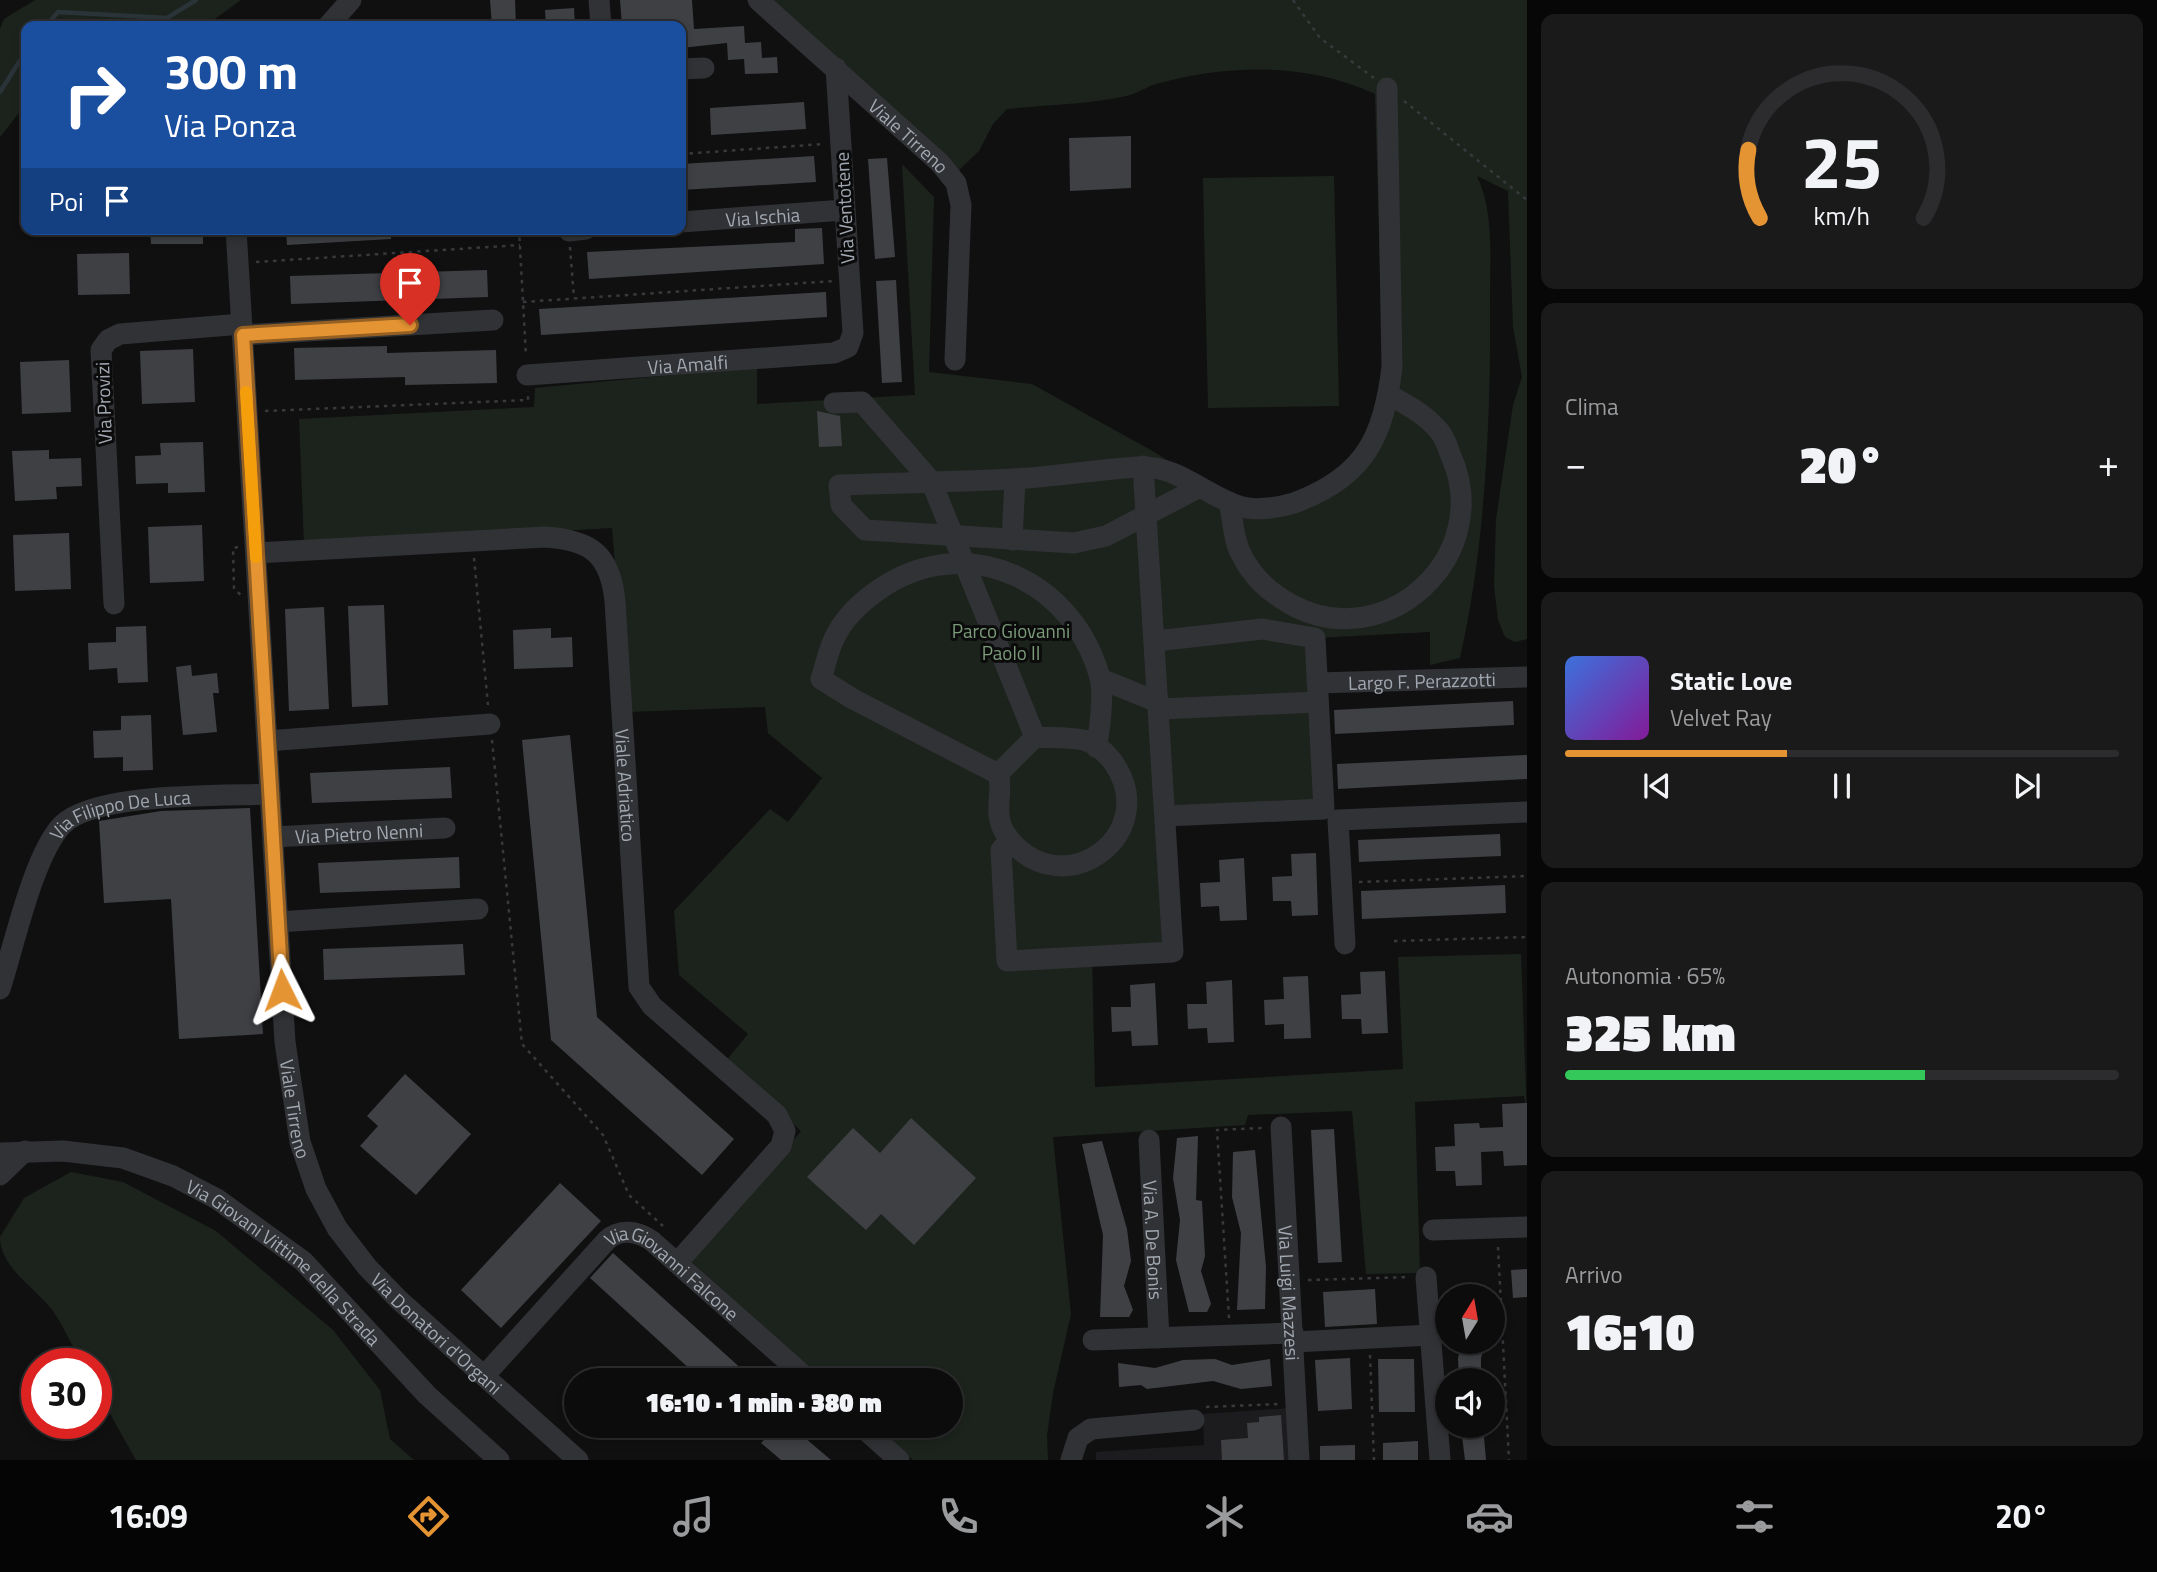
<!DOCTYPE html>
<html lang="it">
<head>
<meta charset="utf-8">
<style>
	body { margin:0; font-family:"Titillium Web",sans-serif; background:#1a1a1b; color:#f1f3f6; height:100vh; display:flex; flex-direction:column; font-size:26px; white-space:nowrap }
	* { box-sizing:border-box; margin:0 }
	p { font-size:23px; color:#9a9b9d }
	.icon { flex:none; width:38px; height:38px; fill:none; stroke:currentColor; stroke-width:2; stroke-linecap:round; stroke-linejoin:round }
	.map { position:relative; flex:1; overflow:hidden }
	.details { display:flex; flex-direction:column; gap:14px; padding:14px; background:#070707; width:630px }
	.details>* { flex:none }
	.hud { position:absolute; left:21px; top:21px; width:665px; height:214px; border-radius:14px; box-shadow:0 4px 10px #0003,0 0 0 2px #2c2c2e; background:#1a4fa0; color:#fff; overflow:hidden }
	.needle { width:46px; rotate:11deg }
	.tools { position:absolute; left:1435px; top:1284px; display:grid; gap:14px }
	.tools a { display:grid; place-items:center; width:70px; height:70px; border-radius:50%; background:#0c0c0d; box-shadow:0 4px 10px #0003,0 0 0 2px #2c2c2e; font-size:35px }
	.speed { position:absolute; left:21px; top:1348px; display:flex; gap:14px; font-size:35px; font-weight:700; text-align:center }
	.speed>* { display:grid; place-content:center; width:91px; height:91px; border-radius:50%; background:#0c0c0d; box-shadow:0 4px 10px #0003,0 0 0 2px #2c2c2e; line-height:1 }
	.speed .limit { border:10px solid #d22; background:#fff; color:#111 }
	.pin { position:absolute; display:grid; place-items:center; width:60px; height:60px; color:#fff; margin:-72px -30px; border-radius:50% 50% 50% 0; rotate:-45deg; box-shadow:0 0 7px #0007 }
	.pin .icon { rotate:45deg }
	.me { position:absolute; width:77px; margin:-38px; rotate:357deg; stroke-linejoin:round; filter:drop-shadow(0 0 5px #0008) }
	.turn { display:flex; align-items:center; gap:24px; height:147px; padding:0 28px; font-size:32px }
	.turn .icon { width:91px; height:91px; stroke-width:2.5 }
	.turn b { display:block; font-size:49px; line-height:60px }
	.then { display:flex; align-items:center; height:66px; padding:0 28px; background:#0003; gap:14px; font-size:26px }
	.big { font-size:52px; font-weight:800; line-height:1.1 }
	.details .card { flex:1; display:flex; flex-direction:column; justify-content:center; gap:10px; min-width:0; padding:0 24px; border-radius:14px; background:#1a1a1b }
	.details .dial { align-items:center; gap:0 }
	.dial svg { height:182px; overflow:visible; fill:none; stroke:#2c2c2e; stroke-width:7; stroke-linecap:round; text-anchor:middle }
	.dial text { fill:#f1f3f6; stroke:none }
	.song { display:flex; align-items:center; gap:21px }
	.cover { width:84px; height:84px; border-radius:10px; background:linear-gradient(135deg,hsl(220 70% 55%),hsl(290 70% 35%)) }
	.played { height:7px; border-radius:4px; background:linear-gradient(90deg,#e59433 40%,#2c2c2e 40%) }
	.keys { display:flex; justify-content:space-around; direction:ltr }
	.heat { display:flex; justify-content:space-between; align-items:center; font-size:38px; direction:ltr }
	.charge { height:10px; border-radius:5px; background:linear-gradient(90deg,#34c759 65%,#2c2c2e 0) }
	.trip { position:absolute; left:564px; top:1368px; width:399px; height:70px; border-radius:35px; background:#0c0c0d; box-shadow:0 4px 10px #0003,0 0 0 2px #2c2c2e; font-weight:800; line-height:70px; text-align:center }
	.tabs { display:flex; height:112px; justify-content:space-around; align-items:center; background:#050505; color:#9a9b9d }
	.tabs .icon { width:49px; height:49px }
	.tabs .active { color:#e59433 }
	.tabs b { font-size:32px; color:#f1f3f6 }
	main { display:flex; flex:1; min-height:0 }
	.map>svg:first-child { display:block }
	.built { fill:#1c1c1e }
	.green { fill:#1c231c }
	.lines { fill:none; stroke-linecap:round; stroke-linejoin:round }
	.stream { stroke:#2a3338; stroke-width:4.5 }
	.building { fill:#3f4044 }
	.path { stroke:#37393c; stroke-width:2.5; stroke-dasharray:3.5 5; stroke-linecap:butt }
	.minor { stroke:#313235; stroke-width:21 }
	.route-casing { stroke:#956021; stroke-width:18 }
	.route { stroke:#e59433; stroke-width:12 }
	.slow { stroke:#f59e0b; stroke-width:12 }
	.labels { text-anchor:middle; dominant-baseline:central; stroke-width:6; stroke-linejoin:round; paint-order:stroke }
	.street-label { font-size:19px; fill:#a1a8b1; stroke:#0b0b0c }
	.park-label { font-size:19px; fill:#7b9b79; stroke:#0b0b0c }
</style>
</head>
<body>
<main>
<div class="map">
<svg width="1527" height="1460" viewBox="0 0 1527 1460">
	<rect width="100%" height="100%" fill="#101011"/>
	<path class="built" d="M1292,1408L1293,1460H1096V1452L1204,1445L1203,1414Z"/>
	<g class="green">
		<path d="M35,0H241L205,26H26V104L0,137V29L4,19Z"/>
		<path d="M765,0H1527V639L1515,642L1505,637L1498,620L1494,586L1496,519L1513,405L1522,377L1513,327L1508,191L1477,176C1494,212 1490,256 1490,297C1491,415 1486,543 1460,658L1430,665V632L1315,638L1324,809L1166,816L1173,952L1092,956L1095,1087L1403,1069L1398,957L1521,954L1527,1118L1524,1096L1415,1102L1420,1273L1366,1274L1352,1111L1248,1115L1245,1125L1053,1137L1071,1314L1053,1393L1047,1436L1048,1460H913L875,1426H950V1381H824L691,1261L801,1131L725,1062L748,1034L679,975L674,911L770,809L788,822L822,778L768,733L765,707L627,712L612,528L304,545L299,419L534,407L535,388L757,367V404L915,395L902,164L934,197L929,372L1032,384L1156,453L1190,475L1249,500L1284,498L1321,484L1352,461L1377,415L1383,373L1375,94C1309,63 1230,64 1160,83C1149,85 1140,92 1130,95C1095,104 1044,105 1007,109L993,124L979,151L958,171Z"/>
		<path d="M1334,176L1339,406L1208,408L1203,178Z"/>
		<path d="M71,1172L123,1182L216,1231L333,1330L380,1390L390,1439L414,1460H136L96,1389V1363H82C72,1346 64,1327 53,1311C36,1288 0,1268 0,1237L24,1198Z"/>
	</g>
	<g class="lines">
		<g class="stream">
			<path d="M46,26L58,12L167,18L196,0"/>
			<path d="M0,92L26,51"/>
		</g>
	</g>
	<g class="building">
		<path d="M490,0H515L516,26H492Z"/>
		<path d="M620,0H692L694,29L744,26L745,43L761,42L762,58L777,57L778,73L745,74L744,59L728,60L727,43L681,48V26H622Z"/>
		<path d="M574,8L575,26H546L545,10Z"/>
		<path d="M804,102L806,129L711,135L710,108Z"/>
		<path d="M1131,136V188L1070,191L1069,138Z"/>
		<path d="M814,156L816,182L681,190V164Z"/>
		<path d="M887,158L895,257L875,259L868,159Z"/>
		<path d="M822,228L824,264L589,279L587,252L795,242V229Z"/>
		<path d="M150,229H203V244H151Z"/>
		<path d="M286,229H391V239L287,245Z"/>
		<path d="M129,253L130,294L78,295L77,254Z"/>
		<path d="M487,270L488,297L291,304L290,276Z"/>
		<path d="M896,280L902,382L882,383L876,281Z"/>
		<path d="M826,292L827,317L541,335L539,309Z"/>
		<path d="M387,346V353L496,350L497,383L405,385V377L295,380L294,348Z"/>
		<path d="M193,349L195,402L142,404L140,351Z"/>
		<path d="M69,360L71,412L22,414L20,362Z"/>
		<path d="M817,411L840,416L842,446L819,447Z"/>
		<path d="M203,442L205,492L168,493V483L136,484L135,456L161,455L160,443Z"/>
		<path d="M49,450V459L81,458L82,486L56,487L57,499L15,501L12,451Z"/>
		<path d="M202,525L204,581L150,583L148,527Z"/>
		<path d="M69,533L71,589L15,591L13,535Z"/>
		<path d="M384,605L388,705L352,707L348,606Z"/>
		<path d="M324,607L329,709L289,711L285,609Z"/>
		<path d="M146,626L148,682L118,683L117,668L89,670L88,643L116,642V627Z"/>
		<path d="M551,628V638L572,637L573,667L514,669L513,630Z"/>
		<path d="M191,665L192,676L217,673L219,693H213L217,732L183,735L176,667Z"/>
		<path d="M1513,701L1514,725L1335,734L1334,710Z"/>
		<path d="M151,715L153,770L123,771V757L94,758L93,731L121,730V716Z"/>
		<path d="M570,735L597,1017L734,1139L702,1175L551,1040L522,740Z"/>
		<path d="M1527,755V779L1338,789L1337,764Z"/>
		<path d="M450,767L452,798L312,803L310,773Z"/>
		<path d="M250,808L263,1034L179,1039L171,899L104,903L99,821L161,811Z"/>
		<path d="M1500,834L1501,856L1359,862L1358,840Z"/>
		<path d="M1316,853L1318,915L1292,916L1291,901H1273L1272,877L1292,876L1291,854Z"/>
		<path d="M459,857L460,888L320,893L318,863Z"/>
		<path d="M1244,858L1247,920L1220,921L1219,906L1201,907L1200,883L1220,882L1219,860Z"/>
		<path d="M1505,885L1506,913L1362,919L1361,891Z"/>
		<path d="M463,944L465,975L324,980L323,949Z"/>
		<path d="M1385,971L1388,1033L1362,1034L1361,1019H1342L1341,995L1361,994L1360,972Z"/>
		<path d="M1308,976L1311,1038L1284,1039V1024L1265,1025L1264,1000L1284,999L1283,977Z"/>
		<path d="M1232,980L1234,1042L1208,1043L1207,1028L1188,1029L1187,1004H1207L1206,982Z"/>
		<path d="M1155,983L1158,1045L1132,1046L1131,1031L1112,1032L1111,1007H1131L1130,985Z"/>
		<path d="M405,1074L471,1134L416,1195L360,1146L378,1126L367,1116Z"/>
		<path d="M1527,1103V1165L1504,1166L1503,1151L1481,1152L1482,1185L1456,1186L1455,1171H1436L1435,1147L1455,1146L1454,1124L1479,1123L1480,1128L1503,1127L1502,1104Z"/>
		<path d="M911,1118L976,1178L914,1245L881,1214L866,1230L807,1177L853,1128L880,1153Z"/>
		<path d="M1334,1129L1342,1262L1318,1263L1311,1130Z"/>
		<path d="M1198,1136L1196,1200L1202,1201L1205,1256L1201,1271L1211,1304L1207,1312H1189L1176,1260L1180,1220L1173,1178L1177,1138Z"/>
		<path d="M1102,1141L1127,1229L1131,1261L1124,1286L1133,1310L1129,1317H1100L1103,1235L1082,1144Z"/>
		<path d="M1255,1150L1266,1267L1265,1309L1237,1310L1241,1233L1232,1197L1233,1152Z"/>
		<path d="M560,1183L601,1221L501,1328L461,1290Z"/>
		<path d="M613,1253L755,1381H703L590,1278Z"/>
		<path d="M1527,1269V1297L1513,1298L1511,1270Z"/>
		<path d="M1375,1289L1377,1324L1325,1327L1323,1292Z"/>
		<path d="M1462,1342H1486L1481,1358V1381H1459L1458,1358Z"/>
		<path d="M1350,1358L1352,1409L1318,1411L1315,1360Z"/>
		<path d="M1215,1359L1232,1365L1270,1359L1272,1386L1241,1389L1213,1381L1147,1389L1141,1385L1119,1387L1118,1363L1155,1368L1183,1360Z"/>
		<path d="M1378,1359H1414L1415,1412H1379Z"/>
		<path d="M1281,1415L1284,1460H1222L1221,1440L1248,1438L1247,1423L1259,1422V1417Z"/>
		<path d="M753,1426H791L831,1460H781L761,1443L766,1438Z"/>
		<path d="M1465,1426H1488L1484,1437L1486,1460H1465L1462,1436Z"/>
		<path d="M1418,1441V1460H1383V1443Z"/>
		<path d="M1355,1445V1460H1320V1446Z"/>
	</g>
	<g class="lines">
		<g class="path">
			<path d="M1293,0L1320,38L1374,78"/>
			<path d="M1404,101L1527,200"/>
			<path d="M681,154L824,144"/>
			<path d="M519,229L526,356"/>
			<path d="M570,247L574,298"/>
			<path d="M256,262L520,245"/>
			<path d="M523,302L834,281"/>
			<path d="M265,411L528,400V391"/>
			<path d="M238,547L233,548L234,589L241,595"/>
			<path d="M474,558L488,705"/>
			<path d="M492,740L522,1044L603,1135L629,1195L663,1226"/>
			<path d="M1359,882L1527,876"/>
			<path d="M1394,941L1527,937"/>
			<path d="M1498,1247L1509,1460"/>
			<path d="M1308,1280L1410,1277"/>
			<path d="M1229,1318L1217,1130L1264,1128"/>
			<path d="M1370,1355L1374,1460"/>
			<path d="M1206,1407L1279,1404"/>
		</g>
		<g class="minor">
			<path d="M599,0L601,26"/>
			<path id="s1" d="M758,0L940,163L956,183L961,205L955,360"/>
			<path d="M328,26L351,0"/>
			<path d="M681,69L704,68"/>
			<path id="s2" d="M681,222L844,210"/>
			<path id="s3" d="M236,229L285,1042L300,1142L316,1189L337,1228L367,1267L399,1300L578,1460"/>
			<path d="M569,231L586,229"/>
			<path d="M243,335L493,320"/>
			<path id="s4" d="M527,375L834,353L848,347L853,333L836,68"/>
			<path d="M834,403L862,402L931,481L1035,737"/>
			<path d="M1198,488L1106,536L1074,543L865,530L841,505L839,485C897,483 955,482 1013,479C1056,477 1098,469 1140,467C1178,465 1207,497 1242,507C1258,511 1285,507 1299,501C1366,475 1384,435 1392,367L1387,88"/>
			<path d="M1229,502C1233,518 1233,539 1241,554C1253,578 1269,592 1292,605C1387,656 1495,555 1451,456C1448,448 1445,438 1440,432C1426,415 1408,405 1389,395"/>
			<path d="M1012,540L1015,479"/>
			<path id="s5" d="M256,553L545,537C591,540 610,554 615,601L639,987L652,1006L777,1115L785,1131L781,1146L677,1263"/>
			<path d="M114,604L101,350L108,340L120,334L242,324"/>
			<path d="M1156,641L1262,629L1315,638L1324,809L1166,816"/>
			<path d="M1101,679L1160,703"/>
			<path id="s6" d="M1317,683L1527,677"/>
			<path d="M1160,709L1318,702"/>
			<path d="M1035,737C1050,738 1068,737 1084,740C1095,743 1106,753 1113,762C1163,833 1065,906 1010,840C989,815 1005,795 998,774Z"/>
			<path d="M267,741L490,724"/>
			<path d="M998,774L853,699L821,679C826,664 829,646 837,633C848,613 867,597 886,585C972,532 1075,583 1100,678C1104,693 1100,731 1096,747"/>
			<path id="s7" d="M273,837L445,828"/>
			<path d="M1010,840L1001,850L1007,961L1173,952L1143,466"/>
			<path d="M278,922L478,909"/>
			<path d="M1345,944L1338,820L1527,812"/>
			<path id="s8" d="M0,989C14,946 33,856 62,825C94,792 222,796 270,794"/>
			<path id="s9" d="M1281,1127L1299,1460"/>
			<path id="s10" d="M1149,1140L1159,1338"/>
			<path id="s11" d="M0,1153L63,1151L123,1158L173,1176L217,1199L303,1261L427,1395L499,1460"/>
			<path d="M0,1175L25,1151"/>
			<path d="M1433,1230L1527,1227"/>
			<path d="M1426,1277L1440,1460"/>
			<path d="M1093,1340L1293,1333"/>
			<path d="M1294,1342L1431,1335"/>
			<path id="s12" d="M485,1375L607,1240C620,1228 638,1231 652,1241L810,1381"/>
			<path d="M861,1426L899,1460"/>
			<path d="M1071,1460L1078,1438L1091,1429L1194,1420"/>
		</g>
	</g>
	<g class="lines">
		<g class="route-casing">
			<path id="route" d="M282,990L243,335L410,325"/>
		</g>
		<use href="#route" class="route"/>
		<path class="slow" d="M246,392L256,557"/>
	</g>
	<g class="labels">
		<g class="street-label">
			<text stroke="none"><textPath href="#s1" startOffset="203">Viale Tirreno</textPath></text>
			<text transform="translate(844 208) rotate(-93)">Via Ventotene</text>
			<text stroke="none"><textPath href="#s2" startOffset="82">Via Ischia</textPath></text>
			<text stroke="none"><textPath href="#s4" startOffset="161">Via Amalfi</textPath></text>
			<text transform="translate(103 403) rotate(-92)">Via Provizi</text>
			<text stroke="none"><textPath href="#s6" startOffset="105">Largo F. Perazzotti</textPath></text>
			<text stroke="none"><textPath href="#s5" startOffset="581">Viale Adriatico</textPath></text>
			<text stroke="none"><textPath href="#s8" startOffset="236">Via Filippo De Luca</textPath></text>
			<text stroke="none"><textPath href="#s7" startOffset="86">Via Pietro Nenni</textPath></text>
			<text stroke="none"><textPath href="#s3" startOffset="882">Viale Tirreno</textPath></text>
			<text stroke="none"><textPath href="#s10" startOffset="100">Via A. De Bonis</textPath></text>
			<text stroke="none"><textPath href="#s11" startOffset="318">Via Giovani Vittime della Strada</textPath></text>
			<text stroke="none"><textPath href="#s12" startOffset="262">Via Giovanni Falcone</textPath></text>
			<text stroke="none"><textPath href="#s9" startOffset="166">Via Luigi Mazzesi</textPath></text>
			<text stroke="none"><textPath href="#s3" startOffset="1155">Via Donatori d'Organi</textPath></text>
		</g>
		<g class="park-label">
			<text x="1011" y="630">Parco Giovanni<tspan x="1011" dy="22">Paolo II</tspan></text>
		</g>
	</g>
</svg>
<div class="tools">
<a><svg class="needle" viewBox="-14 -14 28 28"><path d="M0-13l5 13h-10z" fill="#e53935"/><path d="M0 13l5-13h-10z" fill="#9a9b9d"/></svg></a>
<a><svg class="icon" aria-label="sound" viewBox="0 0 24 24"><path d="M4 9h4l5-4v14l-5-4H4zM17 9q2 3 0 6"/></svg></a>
</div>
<div class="speed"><div class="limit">30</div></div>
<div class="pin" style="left:410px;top:325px;background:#d93025"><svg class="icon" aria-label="arrive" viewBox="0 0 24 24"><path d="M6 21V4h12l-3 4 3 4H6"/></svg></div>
<svg class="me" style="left:282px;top:990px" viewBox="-20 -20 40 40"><path d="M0-17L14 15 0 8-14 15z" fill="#e59433" stroke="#fff" stroke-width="4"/></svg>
<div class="trip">16:10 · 1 min · 380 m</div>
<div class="hud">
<div class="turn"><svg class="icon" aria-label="right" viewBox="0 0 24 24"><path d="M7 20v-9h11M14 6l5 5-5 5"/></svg><div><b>300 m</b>Via Ponza</div></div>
<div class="then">Poi<svg class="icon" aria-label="arrive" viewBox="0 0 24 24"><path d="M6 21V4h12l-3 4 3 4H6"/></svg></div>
</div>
</div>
<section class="details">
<div class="card dial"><svg viewBox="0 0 100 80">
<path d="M14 69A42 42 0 1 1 86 69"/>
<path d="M14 69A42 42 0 0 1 9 39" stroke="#e59433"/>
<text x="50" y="56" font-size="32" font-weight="700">25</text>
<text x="50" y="72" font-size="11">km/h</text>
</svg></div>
<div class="card"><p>Clima</p>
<div class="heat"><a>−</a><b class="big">20°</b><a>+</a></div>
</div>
<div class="card">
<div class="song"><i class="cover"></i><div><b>Static Love</b><p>Velvet Ray</p></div></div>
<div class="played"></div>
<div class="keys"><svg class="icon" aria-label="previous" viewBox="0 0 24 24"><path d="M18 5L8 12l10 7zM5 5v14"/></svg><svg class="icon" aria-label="pause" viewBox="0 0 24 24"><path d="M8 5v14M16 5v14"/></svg><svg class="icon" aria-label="next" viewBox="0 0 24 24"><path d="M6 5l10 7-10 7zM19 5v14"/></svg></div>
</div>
<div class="card"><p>Autonomia · 65%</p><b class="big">325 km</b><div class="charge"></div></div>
<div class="card"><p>Arrivo</p><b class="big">16:10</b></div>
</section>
</main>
<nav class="tabs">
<b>16:09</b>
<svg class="icon active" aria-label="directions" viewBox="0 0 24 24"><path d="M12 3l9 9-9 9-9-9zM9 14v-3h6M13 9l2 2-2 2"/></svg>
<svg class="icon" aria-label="music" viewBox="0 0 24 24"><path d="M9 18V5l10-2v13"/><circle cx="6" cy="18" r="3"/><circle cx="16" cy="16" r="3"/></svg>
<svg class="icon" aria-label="phone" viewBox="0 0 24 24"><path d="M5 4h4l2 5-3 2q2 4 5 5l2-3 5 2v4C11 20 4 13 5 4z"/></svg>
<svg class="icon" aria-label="climate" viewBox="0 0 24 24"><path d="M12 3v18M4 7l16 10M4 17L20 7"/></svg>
<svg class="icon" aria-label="car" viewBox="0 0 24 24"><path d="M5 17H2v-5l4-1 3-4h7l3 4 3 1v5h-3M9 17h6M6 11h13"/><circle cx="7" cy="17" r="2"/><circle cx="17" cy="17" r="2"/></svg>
<svg class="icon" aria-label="filters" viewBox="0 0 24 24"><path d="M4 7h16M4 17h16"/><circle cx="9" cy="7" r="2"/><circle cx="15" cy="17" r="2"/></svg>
<b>20°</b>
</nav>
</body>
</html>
